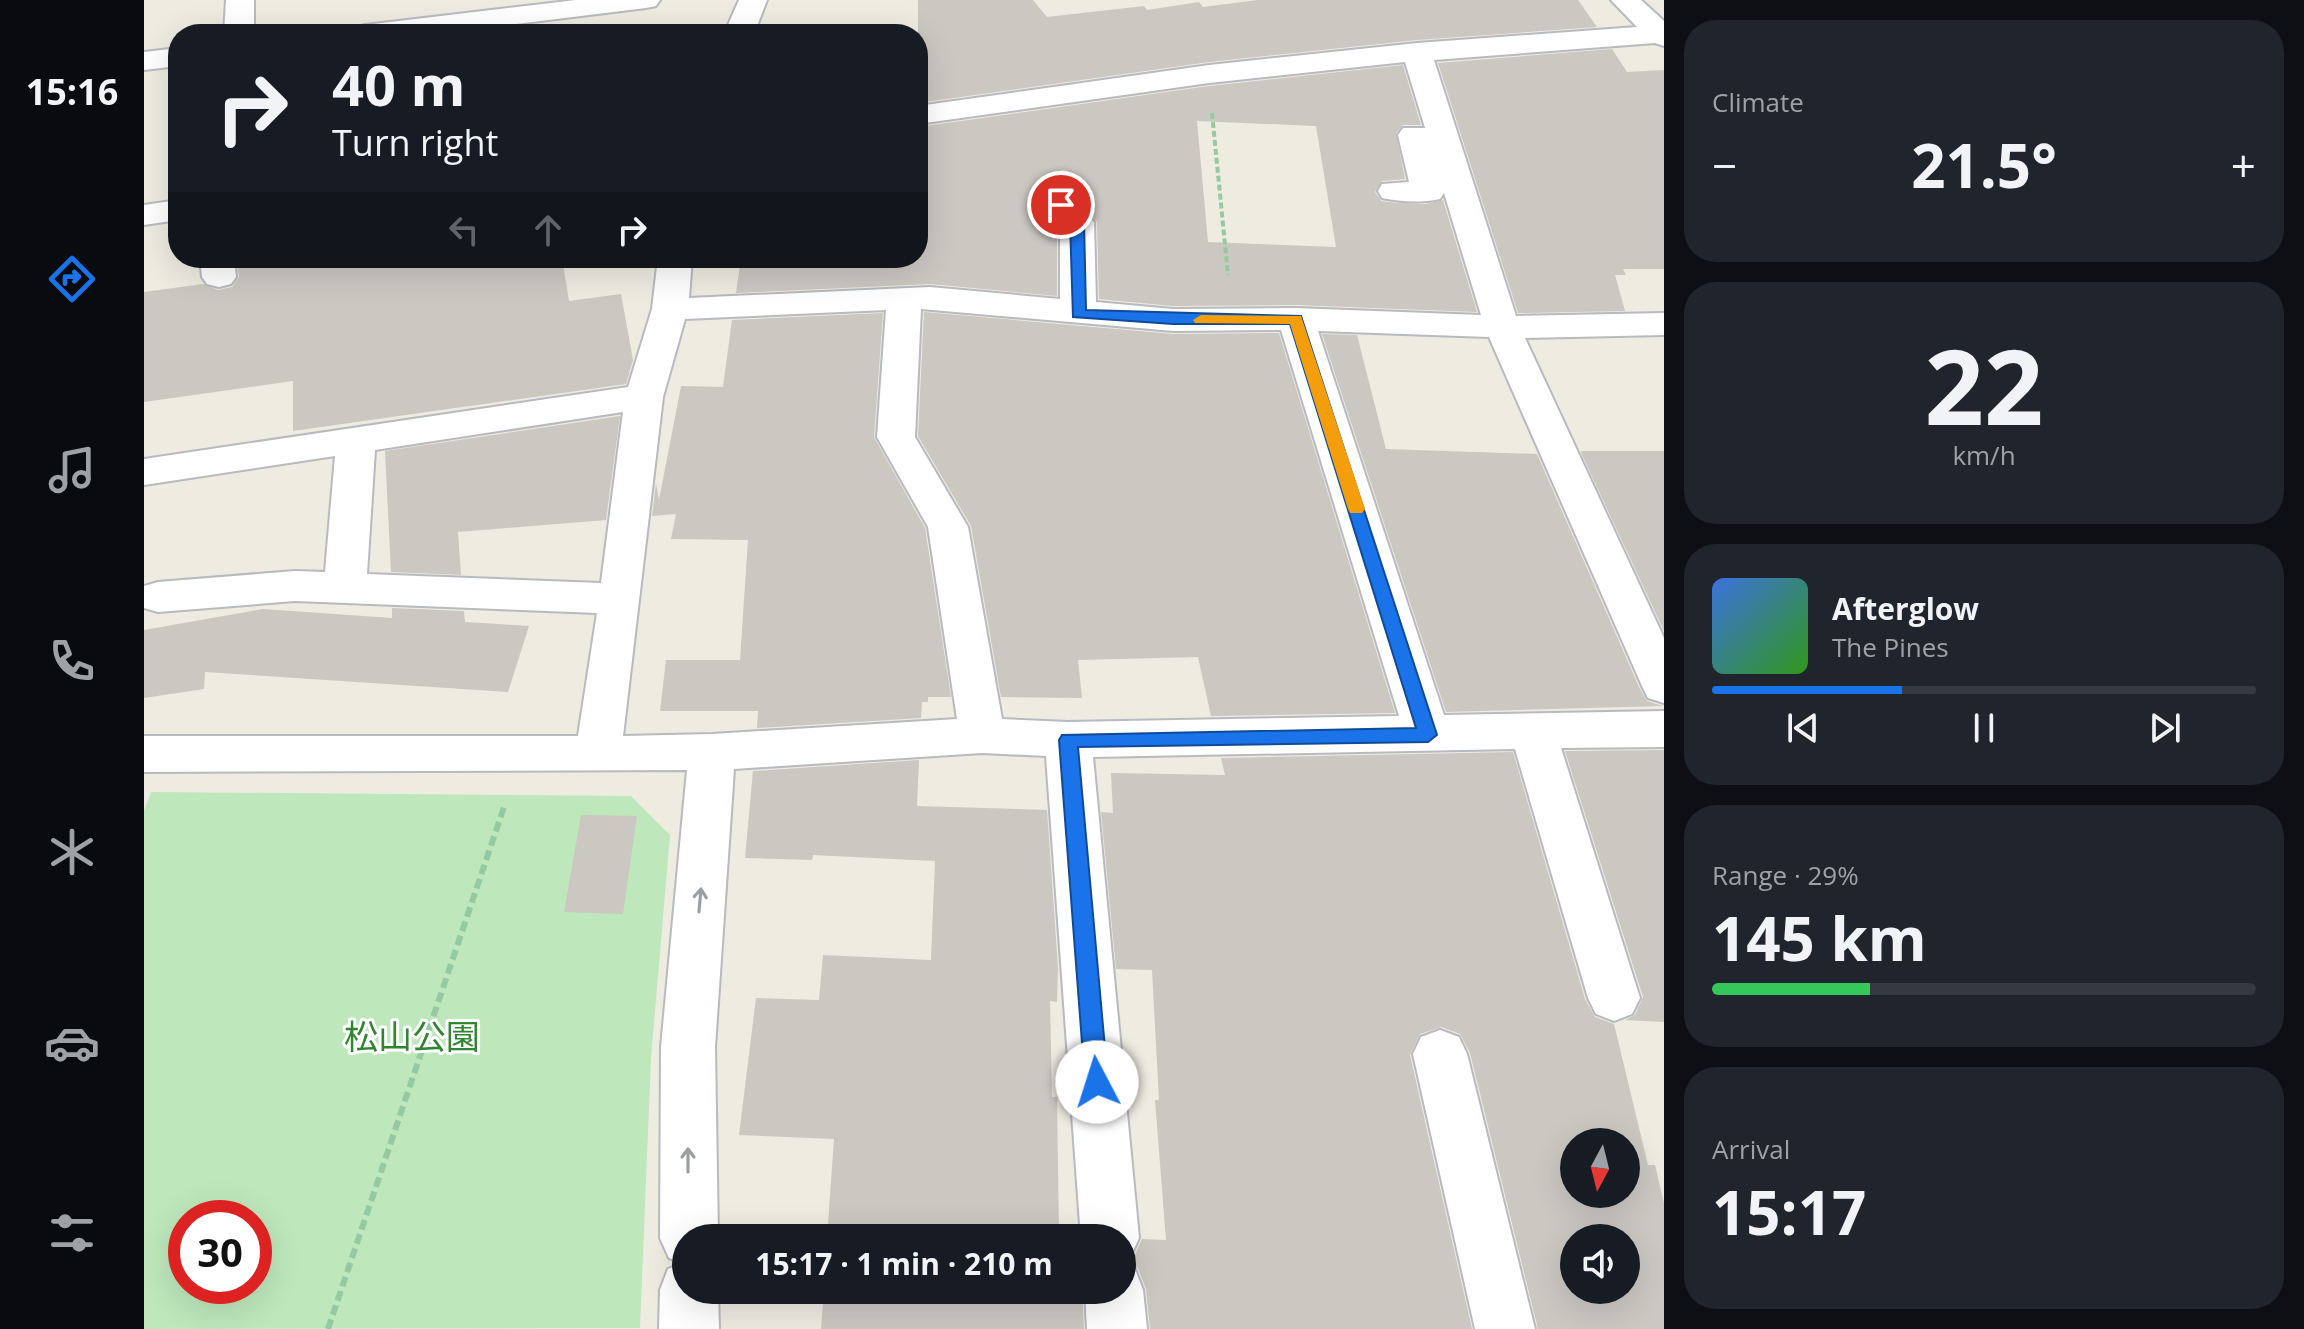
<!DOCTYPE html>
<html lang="en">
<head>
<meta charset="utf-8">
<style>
	body { margin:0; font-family:"Open Sans","Noto Sans JP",sans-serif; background:#20242c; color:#f1f3f6; height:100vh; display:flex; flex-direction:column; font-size:30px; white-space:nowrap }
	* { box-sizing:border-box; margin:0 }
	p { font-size:26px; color:#9ea1a6 }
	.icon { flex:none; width:44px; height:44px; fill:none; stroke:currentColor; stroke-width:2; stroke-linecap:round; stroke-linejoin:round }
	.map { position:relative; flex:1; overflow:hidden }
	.sheet { display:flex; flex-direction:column; gap:20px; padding:20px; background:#0d0f14; width:640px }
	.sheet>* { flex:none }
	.guide { position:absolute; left:24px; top:24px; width:760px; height:244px; border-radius:32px; box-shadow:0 8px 32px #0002; background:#171b24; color:#f1f3f6; overflow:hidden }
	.needle { width:52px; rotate:187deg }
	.buttons { position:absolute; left:1416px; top:1128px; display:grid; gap:16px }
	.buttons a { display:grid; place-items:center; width:80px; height:80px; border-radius:50%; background:#171b24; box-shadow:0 8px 32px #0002; font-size:40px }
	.speed { position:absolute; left:24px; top:1200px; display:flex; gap:16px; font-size:40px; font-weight:700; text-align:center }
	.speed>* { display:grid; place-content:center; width:104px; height:104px; border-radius:50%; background:#171b24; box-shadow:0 8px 32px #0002; line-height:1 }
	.speed .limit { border:12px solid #d22; background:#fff; color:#111 }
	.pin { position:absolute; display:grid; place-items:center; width:68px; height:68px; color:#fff; margin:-34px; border:4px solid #fff; border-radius:50%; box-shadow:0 2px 8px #0007 }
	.me { position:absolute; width:88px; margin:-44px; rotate:355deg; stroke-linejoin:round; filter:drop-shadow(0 0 6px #0008) }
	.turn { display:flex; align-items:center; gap:28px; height:168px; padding:0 32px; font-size:36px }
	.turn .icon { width:104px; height:104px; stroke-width:2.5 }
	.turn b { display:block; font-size:56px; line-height:68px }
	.lanes { display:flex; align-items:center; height:76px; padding:0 32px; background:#0003; justify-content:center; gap:40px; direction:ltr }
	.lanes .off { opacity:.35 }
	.big { font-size:60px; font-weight:700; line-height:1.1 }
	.sheet .tile { flex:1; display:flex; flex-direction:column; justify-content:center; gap:12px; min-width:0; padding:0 28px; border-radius:32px; background:#20242c }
	.sheet .dial { align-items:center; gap:0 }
	.dial b { font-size:104px; line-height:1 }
	.song { display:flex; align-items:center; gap:24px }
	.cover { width:96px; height:96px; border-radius:12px; background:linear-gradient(135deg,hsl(220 70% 55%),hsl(110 70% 35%)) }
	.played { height:8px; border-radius:4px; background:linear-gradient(90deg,#1a73e8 35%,#363941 35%) }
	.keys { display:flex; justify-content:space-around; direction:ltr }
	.heat { display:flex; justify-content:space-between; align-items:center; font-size:44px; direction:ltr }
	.charge { height:12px; border-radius:6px; background:linear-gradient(90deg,#34c759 29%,#363941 0) }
	.trip { position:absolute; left:528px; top:1224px; width:464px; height:80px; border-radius:40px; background:#171b24; box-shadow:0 8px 32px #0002; font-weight:700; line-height:80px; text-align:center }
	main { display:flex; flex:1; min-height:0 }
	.tabs { display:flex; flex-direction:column; width:144px; justify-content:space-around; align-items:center; background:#090b0e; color:#9ea1a6 }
	.tabs .icon { width:56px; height:56px }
	.tabs .selected { color:#1a73e8 }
	.tabs b { font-size:36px; color:#f1f3f6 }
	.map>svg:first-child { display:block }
	.green { fill:#bee7bc; fill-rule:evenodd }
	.building { fill:#cbc7c1; fill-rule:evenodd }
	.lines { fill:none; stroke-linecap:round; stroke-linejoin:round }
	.minor-casing { stroke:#b7babf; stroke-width:4 }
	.path-far1 { stroke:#95c9a1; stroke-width:4; stroke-dasharray:6 3; stroke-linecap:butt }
	.path { stroke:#95c9a1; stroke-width:6; stroke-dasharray:10 5; stroke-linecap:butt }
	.minor { fill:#fff; fill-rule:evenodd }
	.oneway { stroke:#9c9fa1 }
	.route { fill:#1a73e8; stroke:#114b97; stroke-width:2 }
	.slow { fill:#f59e0b }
	.labels { text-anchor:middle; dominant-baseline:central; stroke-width:6; stroke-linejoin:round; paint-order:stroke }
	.near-park-label { font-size:34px; fill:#308530; stroke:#fff }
</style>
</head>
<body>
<main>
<nav class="tabs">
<b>15:16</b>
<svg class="icon selected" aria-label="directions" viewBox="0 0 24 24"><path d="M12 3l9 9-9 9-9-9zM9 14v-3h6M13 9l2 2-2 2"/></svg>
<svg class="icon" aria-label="music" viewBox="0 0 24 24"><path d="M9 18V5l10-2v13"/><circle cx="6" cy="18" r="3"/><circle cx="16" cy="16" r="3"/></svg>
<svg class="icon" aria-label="phone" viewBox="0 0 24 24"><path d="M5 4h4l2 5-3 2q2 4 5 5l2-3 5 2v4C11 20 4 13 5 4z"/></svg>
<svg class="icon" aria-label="climate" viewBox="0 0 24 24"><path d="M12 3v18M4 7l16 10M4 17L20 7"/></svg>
<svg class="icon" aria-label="car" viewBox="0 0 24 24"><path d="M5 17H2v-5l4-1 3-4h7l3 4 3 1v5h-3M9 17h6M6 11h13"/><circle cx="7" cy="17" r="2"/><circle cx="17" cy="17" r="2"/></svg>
<svg class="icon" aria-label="filters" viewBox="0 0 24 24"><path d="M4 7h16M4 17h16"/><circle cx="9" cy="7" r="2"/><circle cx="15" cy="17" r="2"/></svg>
</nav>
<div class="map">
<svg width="1520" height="1329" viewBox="0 0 1520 1329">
	<rect width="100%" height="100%" fill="#eeebe1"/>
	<path class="green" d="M7,792L487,796L526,835L507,1058L496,1328L0,1329V811ZM42,1218H110V1286H42Z"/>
	<g class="building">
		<path d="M774,0H889L903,17L1000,6L1003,10L1055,2L1059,7L1114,0H1434L1453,27L1273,40L1065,62L774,103Z"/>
		<path d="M1468,49L1483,72L1520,70V269H1479L1482,275H1471L1481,311L1374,313L1294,63Z"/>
		<path d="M1259,65L1277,125H1259L1252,133L1261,179L1238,181L1231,192L1237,201L1252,203L1282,204L1299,200L1333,312L1152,305L1029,306L955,299L953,222L937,202V183L933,175L919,170L903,175L897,205L913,225V296L786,284L592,293L597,258H774V127L1065,86ZM1053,121L1172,126L1192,247L1064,242Z"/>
		<path d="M93,258H418L425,301L477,294L489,360L482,384L149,431V381L0,402V292L59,284L74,290L88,287L95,277Z"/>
		<path d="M780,312L1029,334L1135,333L1251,713L1067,716L1054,657L934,660L938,698L857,697L827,526L774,436Z"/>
		<path d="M739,313L730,437L781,528L807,697H784V702H778L777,718L613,728L614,711H516L522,660H596L604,540L527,539L532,514L508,516L512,483L515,500L537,386L579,387L588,320Z"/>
		<path d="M1178,334L1213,335L1242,449L1393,454L1495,687L1503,701L1519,706L1302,712Z"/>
		<path d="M476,416L462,520L314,532L317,575L247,572L241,451Z"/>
		<path d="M1437,451H1520V631L1438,455Z"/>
		<path d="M248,608L320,611L321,622L385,626L364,692L61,672L60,689L0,698V630L119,609L248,618Z"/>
		<path d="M1520,750V1022L1481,1020L1491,1015L1499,997L1421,751Z"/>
		<path d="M1369,752L1441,999L1451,1017L1470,1024L1504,1165H1511L1520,1203V1329H1394L1326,1053L1316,1034L1297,1027L1276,1034L1266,1055L1328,1329H1006L1002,1289L994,1268L982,1263L989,1259L998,1239L1022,1240L1011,1100H1015L1008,970L972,969L957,812L969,813L967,773L1081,775L1077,758ZM1430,1142H1482V1194H1430ZM1430,1238H1482V1290H1430Z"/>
		<path d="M775,760L773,806L903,810L914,968L913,1002L906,1001L908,1097H913L915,1236L934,1238H683L690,1139L595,1135L612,998L675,1000L679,955L787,960L791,861L669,855L668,860L601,858L609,771Z"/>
		<path d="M437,815L493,816L479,914L420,912Z"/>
		<path d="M680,1290H938L940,1329H677Z"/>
	</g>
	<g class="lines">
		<g class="minor-casing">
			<g id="minor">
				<path d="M82,0H110V34H80Z"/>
				<path d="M432,0H516L512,6L502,8L292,34H206L211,28L221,25Z"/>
				<path d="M595,0H623L610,34H580Z"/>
				<path d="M1467,0H1497L1520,21V46L1511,43L1290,60L1372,316L1520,313V335L1381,338L1520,638V703L1504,698L1498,686L1345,337L1174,331L1300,715L1520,711V747L1417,748L1496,998L1488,1014L1470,1021L1452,1014L1444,998L1371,749L949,757L995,1238L986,1258L978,1261V1238H937L902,756L838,753L590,769L571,1047L574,1238H542V1290H574L575,1329H515L516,1290L524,1269L539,1263L525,1258L516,1238L517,1047L543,770L0,772V736H434L453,613L151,601L14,612L0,608V586L14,582L151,571L181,572L191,456L0,485V459L484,387L508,309L514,258H548L545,298L786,287L916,299V224L900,205L902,183L906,176L918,173L930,176L934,183V203L950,222L952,302L1029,309L1152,308L1337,315L1300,193L1296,199C1277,203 1257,202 1238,198L1234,191L1238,184L1265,182L1254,135L1259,128H1281L1261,62L1065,83L774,124V106L1065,65L1273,43L1493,27ZM777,309L1029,331L1137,330L1255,716L924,722L858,719L824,527L771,437ZM742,310L733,437L784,527L813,719L568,734L479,736L519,397L541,319ZM479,412L457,583L223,574L231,450Z"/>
				<path d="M34,48V66L0,70V52Z"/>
				<path d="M34,200V220L0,225V205Z"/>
				<path d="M56,258H90L92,277L87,284L75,287L63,284L58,277Z"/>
				<path d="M1296,1030L1315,1037L1323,1054L1391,1329H1331L1269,1054L1277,1037Z"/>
				<path d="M978,1264L991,1269L999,1290L1003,1329H943L941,1290H978Z"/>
			</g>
		</g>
		<path class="path-far1" d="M1068,113L1084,275"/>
		<path class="path" d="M184,1329L361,804"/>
		<use href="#minor" class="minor"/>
	</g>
	<defs><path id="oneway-shaft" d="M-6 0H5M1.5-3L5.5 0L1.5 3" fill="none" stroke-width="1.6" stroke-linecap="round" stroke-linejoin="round" transform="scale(2)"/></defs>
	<g class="oneway">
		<use href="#oneway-shaft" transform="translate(556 900) rotate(-85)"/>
		<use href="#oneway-shaft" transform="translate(544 1160) rotate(-90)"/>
	</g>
	<path class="route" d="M912,202H921L940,222L942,310L1157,316L1293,735L1284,742L934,747L964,1082L960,1090L953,1093L945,1090L941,1082L915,740L918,735L1272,728L1146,324H1029L929,317L926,222L910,205Z"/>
	<path class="slow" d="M1057,315L1157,316L1221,509L1218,513H1206L1204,509L1146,324L1051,323L1049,320Z"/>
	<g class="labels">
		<g class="near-park-label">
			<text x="268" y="1036">松山公園</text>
		</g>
	</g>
</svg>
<div class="buttons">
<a><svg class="needle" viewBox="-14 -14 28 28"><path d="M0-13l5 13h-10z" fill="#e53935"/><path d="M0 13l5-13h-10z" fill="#9ea1a6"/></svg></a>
<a><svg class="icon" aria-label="sound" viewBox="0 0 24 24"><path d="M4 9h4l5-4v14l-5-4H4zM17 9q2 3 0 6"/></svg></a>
</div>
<div class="speed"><div class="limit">30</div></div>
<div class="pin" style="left:917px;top:205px;background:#d93025"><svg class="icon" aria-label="arrive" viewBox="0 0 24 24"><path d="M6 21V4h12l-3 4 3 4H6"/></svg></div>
<svg class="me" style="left:953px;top:1082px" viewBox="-20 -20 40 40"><circle r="19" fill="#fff"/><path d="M0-13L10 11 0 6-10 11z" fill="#1a73e8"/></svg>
<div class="trip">15:17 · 1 min · 210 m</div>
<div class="guide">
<div class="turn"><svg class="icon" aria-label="right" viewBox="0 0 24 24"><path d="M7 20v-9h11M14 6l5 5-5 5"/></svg><div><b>40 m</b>Turn right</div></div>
<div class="lanes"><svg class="icon off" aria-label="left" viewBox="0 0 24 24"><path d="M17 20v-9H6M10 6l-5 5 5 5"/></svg><svg class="icon off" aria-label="ahead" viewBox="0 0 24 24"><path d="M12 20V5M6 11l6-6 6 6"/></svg><svg class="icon" aria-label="right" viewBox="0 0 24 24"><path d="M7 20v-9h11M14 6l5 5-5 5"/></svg></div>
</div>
</div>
<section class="sheet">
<div class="tile"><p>Climate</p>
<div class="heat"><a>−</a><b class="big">21.5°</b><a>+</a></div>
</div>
<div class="tile dial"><b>22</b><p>km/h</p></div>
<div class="tile">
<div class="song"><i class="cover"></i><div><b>Afterglow</b><p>The Pines</p></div></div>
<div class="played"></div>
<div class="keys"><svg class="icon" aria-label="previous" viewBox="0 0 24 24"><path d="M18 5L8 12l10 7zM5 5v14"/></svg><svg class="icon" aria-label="pause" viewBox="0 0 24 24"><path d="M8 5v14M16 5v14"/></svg><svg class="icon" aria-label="next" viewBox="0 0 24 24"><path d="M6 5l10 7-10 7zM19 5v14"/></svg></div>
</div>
<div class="tile"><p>Range · 29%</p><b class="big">145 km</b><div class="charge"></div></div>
<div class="tile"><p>Arrival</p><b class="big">15:17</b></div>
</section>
</main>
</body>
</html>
